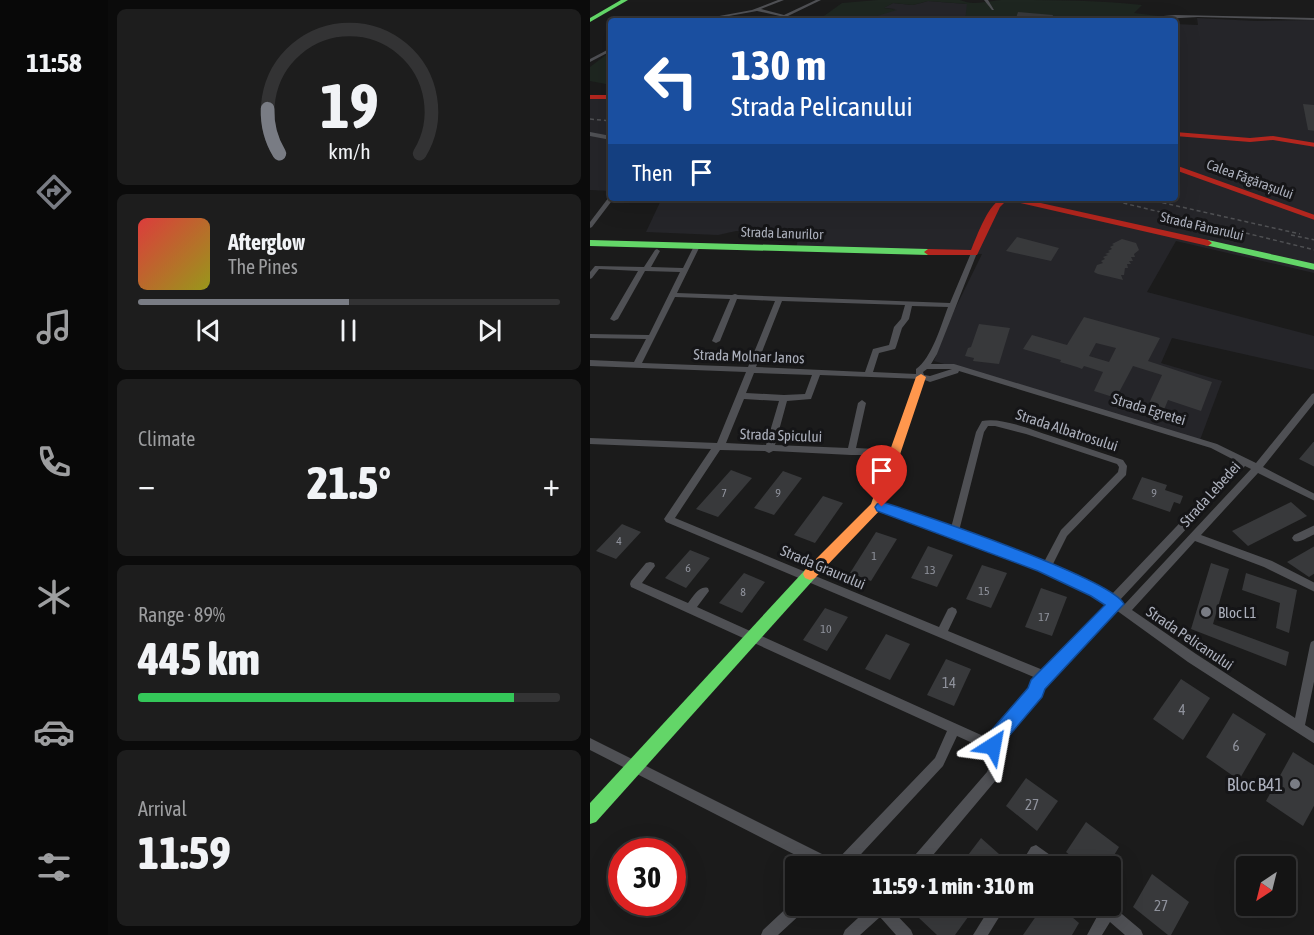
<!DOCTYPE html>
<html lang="en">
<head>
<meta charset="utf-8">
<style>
	body { margin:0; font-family:"Asap Condensed",sans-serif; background:#1d1d1d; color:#f1f3f6; height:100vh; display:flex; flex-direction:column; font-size:22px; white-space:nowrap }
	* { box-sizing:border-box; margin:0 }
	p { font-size:20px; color:#9d9ea0 }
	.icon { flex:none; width:33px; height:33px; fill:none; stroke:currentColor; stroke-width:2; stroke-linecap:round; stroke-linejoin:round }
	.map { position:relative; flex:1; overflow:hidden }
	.side { display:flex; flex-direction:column; gap:9px; padding:9px; background:#0b0b0b; width:482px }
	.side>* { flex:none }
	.top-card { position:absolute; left:18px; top:18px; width:570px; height:183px; border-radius:6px; box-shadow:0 6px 24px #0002,0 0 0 2px #333334; background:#1a4fa0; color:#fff; overflow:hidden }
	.needle { width:39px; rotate:215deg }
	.controls { position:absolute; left:646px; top:856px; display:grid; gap:12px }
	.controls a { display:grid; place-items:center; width:60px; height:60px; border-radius:6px; background:#141414; box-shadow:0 6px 24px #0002,0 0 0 2px #333334; font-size:30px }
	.speed { position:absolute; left:18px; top:838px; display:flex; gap:12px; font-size:30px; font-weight:700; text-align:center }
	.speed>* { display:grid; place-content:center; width:78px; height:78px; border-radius:50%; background:#141414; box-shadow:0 6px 24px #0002,0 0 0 2px #333334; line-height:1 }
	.speed .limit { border:9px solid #d22; background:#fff; color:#111 }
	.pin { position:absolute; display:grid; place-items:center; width:51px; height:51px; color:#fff; margin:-62px -26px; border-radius:50% 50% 50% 0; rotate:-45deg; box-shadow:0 0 6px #0007 }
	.pin .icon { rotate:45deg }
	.me { position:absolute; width:66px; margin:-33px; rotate:34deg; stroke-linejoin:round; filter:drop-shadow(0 0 4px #0008) }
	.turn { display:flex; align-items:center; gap:21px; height:126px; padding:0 24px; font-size:27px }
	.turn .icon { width:78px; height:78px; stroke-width:2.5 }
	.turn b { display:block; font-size:42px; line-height:51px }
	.then { display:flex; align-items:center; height:57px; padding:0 24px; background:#0003; gap:12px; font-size:22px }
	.big { font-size:45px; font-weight:800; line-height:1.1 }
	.side .tile { flex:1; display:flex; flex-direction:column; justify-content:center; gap:9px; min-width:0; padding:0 21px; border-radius:9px; background:#1d1d1d }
	.side .dial { align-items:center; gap:0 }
	.dial svg { height:156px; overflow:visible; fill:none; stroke:#333334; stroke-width:7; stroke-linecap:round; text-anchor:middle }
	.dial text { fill:#f1f3f6; stroke:none }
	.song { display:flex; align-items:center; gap:18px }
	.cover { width:72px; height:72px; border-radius:9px; background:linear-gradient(135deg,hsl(0 70% 55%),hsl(60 70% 35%)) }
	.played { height:6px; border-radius:3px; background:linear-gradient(90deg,#797c84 50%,#333334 50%) }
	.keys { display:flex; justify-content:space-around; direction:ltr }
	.heat { display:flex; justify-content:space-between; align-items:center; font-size:33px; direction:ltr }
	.charge { height:9px; border-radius:4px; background:linear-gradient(90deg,#34c759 89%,#333334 0) }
	.trip { position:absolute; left:195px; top:856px; width:336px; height:60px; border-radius:6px; background:#141414; box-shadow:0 6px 24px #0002,0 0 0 2px #333334; font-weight:800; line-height:60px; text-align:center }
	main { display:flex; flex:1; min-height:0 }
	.tab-bar { display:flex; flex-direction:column; width:108px; justify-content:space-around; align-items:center; background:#080808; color:#9d9ea0 }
	.tab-bar .icon { width:42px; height:42px }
	.tab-bar .current { color:#797c84 }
	.tab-bar b { font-size:27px; color:#f1f3f6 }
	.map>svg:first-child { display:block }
	.built { fill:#252529 }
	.green { fill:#1e2620 }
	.building { fill:#38393b; fill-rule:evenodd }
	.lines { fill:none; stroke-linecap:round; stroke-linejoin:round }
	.street { fill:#4f5054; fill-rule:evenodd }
	.fast { fill:#63d668; fill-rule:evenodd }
	.slow { fill:#ff974d; fill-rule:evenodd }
	.jam { fill:#b3261e; fill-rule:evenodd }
	.rail { stroke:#4f5053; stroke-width:1.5; stroke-dasharray:4 3; stroke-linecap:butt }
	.route { fill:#1a73e8; stroke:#114b97; stroke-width:1.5 }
	.poi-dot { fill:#797c84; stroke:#151517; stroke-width:2 }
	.labels { text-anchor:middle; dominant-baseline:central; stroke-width:6; stroke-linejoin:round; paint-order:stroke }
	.number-label { font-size:12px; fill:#8f929c }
	.far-street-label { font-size:14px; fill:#acb0bc; stroke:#151517 }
	.street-label { font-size:15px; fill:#acb0bc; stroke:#151517 }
	.poi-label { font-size:15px; fill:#acb0bc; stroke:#151517; text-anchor:start }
	.near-number-label { font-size:15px; fill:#8f929c }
	.near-poi-label { font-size:18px; fill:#acb0bc; stroke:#151517; text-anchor:end }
</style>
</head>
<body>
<main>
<nav class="tab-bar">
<b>11:58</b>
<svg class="icon current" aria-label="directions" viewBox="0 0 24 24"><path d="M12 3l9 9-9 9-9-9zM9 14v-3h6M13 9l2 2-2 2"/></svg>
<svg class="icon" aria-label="music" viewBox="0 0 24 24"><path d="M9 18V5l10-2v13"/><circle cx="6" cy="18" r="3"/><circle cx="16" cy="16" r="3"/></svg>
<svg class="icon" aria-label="phone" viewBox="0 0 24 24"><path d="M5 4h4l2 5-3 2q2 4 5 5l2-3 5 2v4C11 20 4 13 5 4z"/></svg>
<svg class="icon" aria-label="climate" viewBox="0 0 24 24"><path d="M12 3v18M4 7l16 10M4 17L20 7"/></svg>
<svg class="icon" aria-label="car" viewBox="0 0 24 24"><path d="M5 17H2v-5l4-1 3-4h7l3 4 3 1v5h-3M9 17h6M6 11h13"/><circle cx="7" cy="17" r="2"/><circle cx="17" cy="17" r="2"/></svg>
<svg class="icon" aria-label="filters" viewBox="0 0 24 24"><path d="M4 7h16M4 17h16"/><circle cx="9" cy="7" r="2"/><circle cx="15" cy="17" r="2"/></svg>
</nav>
<section class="side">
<div class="tile dial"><svg viewBox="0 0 100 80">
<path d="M14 69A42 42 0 1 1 86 69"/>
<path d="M14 69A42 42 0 0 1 8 46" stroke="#797c84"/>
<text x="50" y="56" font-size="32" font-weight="700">19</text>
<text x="50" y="72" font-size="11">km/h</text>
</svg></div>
<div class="tile">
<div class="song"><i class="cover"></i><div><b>Afterglow</b><p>The Pines</p></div></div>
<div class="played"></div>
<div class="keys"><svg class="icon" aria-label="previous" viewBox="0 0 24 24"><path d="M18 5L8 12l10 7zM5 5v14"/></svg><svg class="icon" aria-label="pause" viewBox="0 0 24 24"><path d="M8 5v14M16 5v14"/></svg><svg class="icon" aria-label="next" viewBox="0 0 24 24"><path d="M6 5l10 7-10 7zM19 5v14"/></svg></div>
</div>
<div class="tile"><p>Climate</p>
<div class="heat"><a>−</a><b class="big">21.5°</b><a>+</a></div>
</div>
<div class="tile"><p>Range · 89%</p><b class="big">445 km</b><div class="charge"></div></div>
<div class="tile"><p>Arrival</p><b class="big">11:59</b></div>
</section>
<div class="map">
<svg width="725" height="935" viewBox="0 0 725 935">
	<rect width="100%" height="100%" fill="#1b1b1b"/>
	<g class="built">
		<path d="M338,1L378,4L376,19L375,21H242L260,17L277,19L305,9L293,8L303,3L323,5Z"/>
		<path d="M607,18L665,21L724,20V273L586,241L557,292L724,336V370L582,338L571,363L632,381L610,440L344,361L363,313L392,254L206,248L209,235L146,231L128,235L56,232L72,198H585V24L608,25Z"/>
		<path d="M0,96H21V191L0,190Z"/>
	</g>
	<g class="green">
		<path d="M288,0H370C383,6 398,1 411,0C458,0 506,0 552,5L544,13L568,16L565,21H375L377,4L338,1L323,5L303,3L294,8L307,10L277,19L260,17L227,21L252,3Z"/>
		<path d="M21,51V85L0,81V67Z"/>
	</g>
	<g class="building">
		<path d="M428,12L463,15L461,21H425Z"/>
		<path d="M713,104L725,105V131L718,130Z"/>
		<path d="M427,237L469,248L461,261L416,251Z"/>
		<path d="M532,239L546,243L549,250L544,254L545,257H541L543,261H539L541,264H537L538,268H535L534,275H531L533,280L508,274L504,272L507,265L513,263L511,261L515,259L513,257L518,255L515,254L520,252L518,251L522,249L520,247L524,245L522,244Z"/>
		<path d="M494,317L570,338L558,361L622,382L611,411L578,400L571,417L555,412L572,375L543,366L526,398L504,391L513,372L494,366L492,369L487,367L470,362L471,360L433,349L442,335L477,345ZM506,343L526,348L519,362L499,356Z"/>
		<path d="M389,324L420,328L409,364L383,361L384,358L375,356L378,348L381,347Z"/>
		<path d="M725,440V467L709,459Z"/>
		<path d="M141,470L162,478L128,517L106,509Z"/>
		<path d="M193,471L212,478L184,515L164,508Z"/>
		<path d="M552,477L577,485L575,490L593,496L590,504L584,502L580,512L542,499Z"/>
		<path d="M233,496L253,503L225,543L204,535Z"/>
		<path d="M701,502L717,516L658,546L642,531Z"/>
		<path d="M32,524L51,532L26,559L6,551Z"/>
		<path d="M286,532L307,539L281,581L260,573Z"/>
		<path d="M338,546L363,555L347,587L321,578Z"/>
		<path d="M725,546V573L719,577L697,562Z"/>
		<path d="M100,550L120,558L96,588L75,578Z"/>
		<path d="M621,563L639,569L623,624L699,652L696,666L601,629Z"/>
		<path d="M392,565L417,573L401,608L376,599Z"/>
		<path d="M154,573L175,582L152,613L129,603Z"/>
		<path d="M656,573L707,590L699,633L686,628L690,603L652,590Z"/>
		<path d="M451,588L477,597L462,636L435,627Z"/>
		<path d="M235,608L258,617L237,651L213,640Z"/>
		<path d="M296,634L320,644L300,680L275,669Z"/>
		<path d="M356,659L381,669L364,706L337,695Z"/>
		<path d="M591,679L620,698L593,740L563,719Z"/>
		<path d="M643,713L676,734L649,780L616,757Z"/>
		<path d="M703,752L725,766V804L713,826L676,801Z"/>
		<path d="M436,778L468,801L447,831L416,806Z"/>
		<path d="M496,822L529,847L517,867H495L476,852Z"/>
		<path d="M391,838L418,862L415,867H369Z"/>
		<path d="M562,874L599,902L581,935H578L543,907Z"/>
		<path d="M339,906H386L365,935H347L329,918Z"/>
		<path d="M453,906H469L489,923L482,935H433Z"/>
	</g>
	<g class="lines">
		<g class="street">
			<path d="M188,0H194L171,9L194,15L226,0H231L198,16L219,21C210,21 200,17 192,18L190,16L167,11L111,21H102L162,10Z"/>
			<path d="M394,0H398L404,10H402Z"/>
			<path d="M585,15L725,18V20L608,17L538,21L562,17Z"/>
			<path d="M21,48V51L0,62V59Z"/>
			<path d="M0,132L21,136V140L0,136Z"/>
			<path d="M21,196V198H24L2,227L0,228V222L19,197Z"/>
			<path d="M107,244L110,246L87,293L142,295L145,294L148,295L360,303L381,253L384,251L386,252L387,253L347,354L341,364H364L627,444L666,463L722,394L725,393V402L673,467L725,494V501L668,473L611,535L682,561L725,583V592L674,567L605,541L542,610L606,654L705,718L720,645L721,642L725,640V677L715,725L725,731V744L598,662L526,610L459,680L452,687L450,696L411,742L409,746L414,760L406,780L333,867H317L319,862L397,772L402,760L398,750L367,736L353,766L259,867H229L0,750V738L246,861L345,758L357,731L41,587L40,584L41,581L56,563L60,562L64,563L65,566L52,583L98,603C103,597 109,585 118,588L119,591L107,607L400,739L402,734L441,690L443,681L446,678L76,522L74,519L76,516L121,449L0,444V438L127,443L156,372L0,366V360L44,362L56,339L0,338V334L59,335L90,272L55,271L28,319L24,321L20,319L48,271L9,269L2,278L0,279V272L5,266L54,267L65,250L67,249L70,251L61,267L93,268L104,246ZM85,297L140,299L122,341L126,343L130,341L147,299L185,301L158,367L52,363ZM192,301L315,305L311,319L304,327L299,345L283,349L275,372L166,367ZM322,306L358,307C351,325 342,358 326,369V374L283,372L289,353L305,349L306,347L312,328L319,319ZM337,369H362L340,376L334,375L333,372ZM369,371L621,448L648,462L521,595L511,588L462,566L477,536L536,475L537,466L533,460C509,452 485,444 461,436C442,430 412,417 392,421L386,432L361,528L291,502H285L283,505L285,508L449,569L503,594L518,605L453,670L358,631L367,612L366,609L362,607L358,609L349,627L85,518L130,450L175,451L179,453L183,451L261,455H308L309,453L308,451L305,450L266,448L276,403L272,400L268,403L258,448L185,445L197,401L221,399L230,375L332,379L340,382L368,373ZM164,373L222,375L215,394L194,395L156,393ZM154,399L189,401L176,445L136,443ZM398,426H405L436,434L527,464L529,467L528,472L471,530L454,562L369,531L394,432ZM655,466L661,469L534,605L529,601Z"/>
			<path d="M725,525V534C718,537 710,543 704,541L702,538L704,535Z"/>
			<path d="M446,845L470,862L472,867H454L447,861L444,867H429L441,847Z"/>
			<path d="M204,901H206V906H216L214,911L188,935H171L173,930Z"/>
			<path d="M520,904L551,930L553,935H535L520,922L512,935H497L509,913L505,906H520Z"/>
			<path d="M281,906H298L321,930L323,935H306L290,917L270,935H253L255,930Z"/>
			<path d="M401,906H416L398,935H383Z"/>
		</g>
		<g class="fast">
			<path d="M31,0H38L0,22V18Z"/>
			<path d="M0,240L338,249L342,252L338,255L0,246Z"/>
			<path d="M618,240L725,264V270L615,245L614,243Z"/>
			<path d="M220,568L225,570L227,574L225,578L6,822L0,824V803L215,570Z"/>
		</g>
		<path class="slow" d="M331,374L336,377L292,508L225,578L220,580L215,578L213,574L215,570L281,504L326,377Z"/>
		<g class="jam">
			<rect x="0" y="95" width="21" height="4"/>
			<path d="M585,132L660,138L683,136L725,143V147L683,140L660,142L585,136Z"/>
			<path d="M585,165L725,215V220L585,170Z"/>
			<path d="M414,198H428L618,240L622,243L618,246L422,201L414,203L410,207L387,255H338L334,252L338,249L381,250C387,236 399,201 414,198Z"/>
		</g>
		<g class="rail">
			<path d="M0,119L21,121"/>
			<path d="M513,198L725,250"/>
			<path d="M552,198L710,234"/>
			<path d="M701,235L725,240"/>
		</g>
	</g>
	<path class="route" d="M292,502C329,513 522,579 534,604L455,689L452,697L413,743L410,752L403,755L397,752L394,746L400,732L438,688L441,680L515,605L501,596L448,571L287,511L285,507L287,504Z"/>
	<g class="poi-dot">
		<circle cx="616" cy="612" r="6"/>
		<circle cx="705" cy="784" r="6"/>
	</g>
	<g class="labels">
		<g class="number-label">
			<text x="134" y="493">7</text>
			<text x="188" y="493">9</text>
			<text x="564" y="493">9</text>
			<text x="29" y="541">4</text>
			<text x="284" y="556">1</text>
			<text x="98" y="568">6</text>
			<text x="340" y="570">13</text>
			<text x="394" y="591">15</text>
			<text x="153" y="592">8</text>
			<text x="454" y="617">17</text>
			<text x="236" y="629">10</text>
		</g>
		<g class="far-street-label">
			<text transform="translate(660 179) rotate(20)">Calea Făgărașului</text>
			<text transform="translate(612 226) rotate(13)">Strada Fânarului</text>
			<text transform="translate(192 233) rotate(2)">Strada Lanurilor</text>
		</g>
		<g class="street-label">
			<text transform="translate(159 356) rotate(2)">Strada Molnar Janos</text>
			<text transform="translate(559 409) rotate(17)">Strada Egretei</text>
			<text transform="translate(477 430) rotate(18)">Strada Albatrosului</text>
			<text transform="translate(191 435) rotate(2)">Strada Spicului</text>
			<text transform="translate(620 494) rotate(-48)">Strada Lebedei</text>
			<text transform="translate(233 567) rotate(23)">Strada Graurului</text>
			<text transform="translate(600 638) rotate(34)">Strada Pelicanului</text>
		</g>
		<g class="poi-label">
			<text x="628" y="612">Bloc L1</text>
		</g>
		<g class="near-number-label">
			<text x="359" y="682">14</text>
			<text x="592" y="709">4</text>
			<text x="646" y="745">6</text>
			<text x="442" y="804">27</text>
			<text x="571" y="905">27</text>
		</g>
		<g class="near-poi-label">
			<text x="693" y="784">Bloc B41</text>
		</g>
	</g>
</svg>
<div class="controls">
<a><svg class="needle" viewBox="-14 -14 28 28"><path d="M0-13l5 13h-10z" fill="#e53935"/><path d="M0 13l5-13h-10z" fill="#9d9ea0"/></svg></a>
</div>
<div class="speed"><div class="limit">30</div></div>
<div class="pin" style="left:292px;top:507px;background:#d93025"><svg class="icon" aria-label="arrive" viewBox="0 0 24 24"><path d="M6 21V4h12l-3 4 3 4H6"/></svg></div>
<svg class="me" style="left:403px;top:746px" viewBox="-20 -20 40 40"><path d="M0-17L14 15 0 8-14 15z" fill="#1a73e8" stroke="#fff" stroke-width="4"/></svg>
<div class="trip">11:59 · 1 min · 310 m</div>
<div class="top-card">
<div class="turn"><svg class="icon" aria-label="left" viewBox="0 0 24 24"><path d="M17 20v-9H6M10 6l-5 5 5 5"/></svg><div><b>130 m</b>Strada Pelicanului</div></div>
<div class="then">Then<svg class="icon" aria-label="arrive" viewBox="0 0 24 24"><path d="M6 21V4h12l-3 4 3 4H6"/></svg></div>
</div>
</div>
</main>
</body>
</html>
